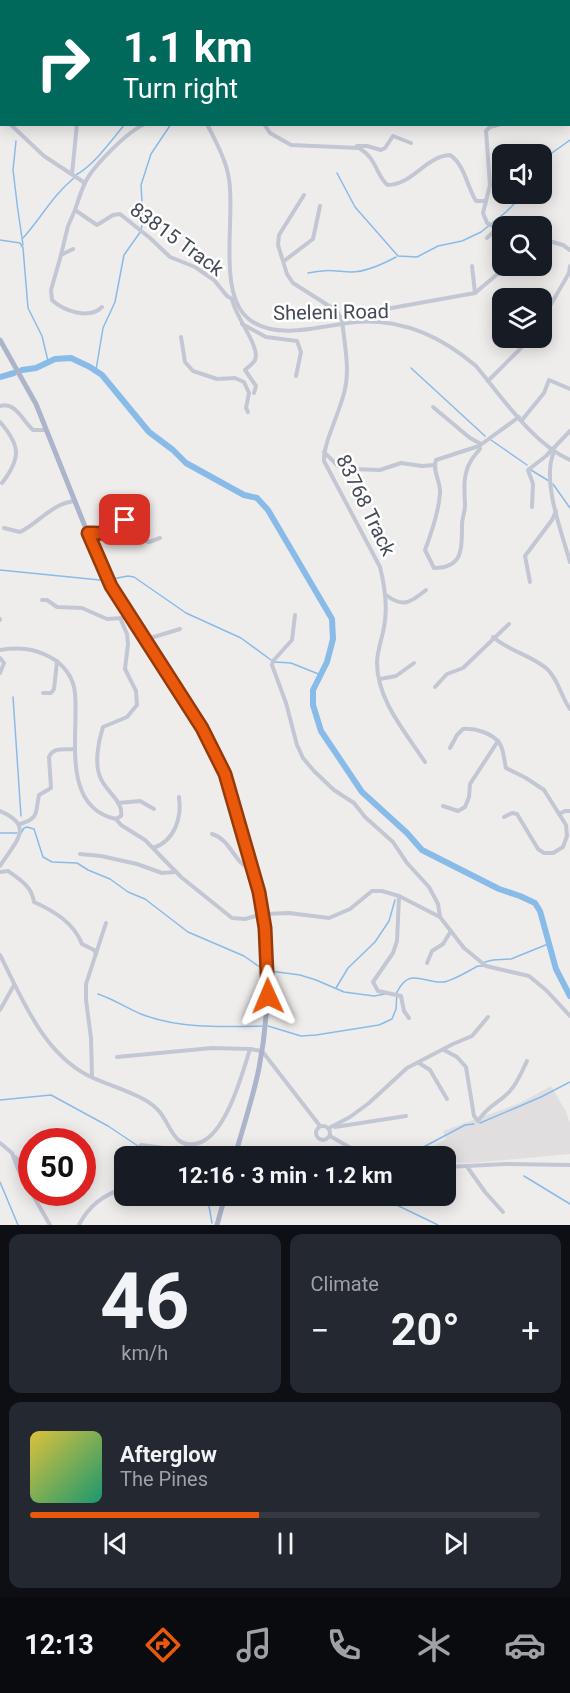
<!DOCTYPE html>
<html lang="en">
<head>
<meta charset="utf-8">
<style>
	body { margin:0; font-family:Roboto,sans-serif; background:#242831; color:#f1f3f6; height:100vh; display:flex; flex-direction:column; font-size:22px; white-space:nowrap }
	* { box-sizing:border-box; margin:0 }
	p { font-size:20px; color:#9ea1a6 }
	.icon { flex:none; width:33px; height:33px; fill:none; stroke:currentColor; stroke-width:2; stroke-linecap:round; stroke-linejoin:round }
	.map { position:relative; height:1225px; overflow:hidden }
	.panel { display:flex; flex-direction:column; gap:9px; padding:9px; background:#0d0f14; flex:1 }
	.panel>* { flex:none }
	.guide { position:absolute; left:0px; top:0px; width:570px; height:126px; box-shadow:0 3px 15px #0003; background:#00695c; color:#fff; overflow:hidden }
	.fabs { position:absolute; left:492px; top:144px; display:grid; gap:12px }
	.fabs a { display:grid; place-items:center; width:60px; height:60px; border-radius:12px; background:#171b24; box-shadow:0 3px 15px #0003; font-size:30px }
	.speed { position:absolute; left:18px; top:1128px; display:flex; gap:12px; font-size:30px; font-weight:700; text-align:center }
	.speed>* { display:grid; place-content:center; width:78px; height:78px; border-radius:50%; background:#171b24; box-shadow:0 3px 15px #0003; line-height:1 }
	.speed .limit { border:9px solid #d22; background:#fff; color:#111 }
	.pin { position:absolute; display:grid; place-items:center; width:51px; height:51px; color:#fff; margin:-26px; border-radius:12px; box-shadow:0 3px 9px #0006 }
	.me { position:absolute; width:66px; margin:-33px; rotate:359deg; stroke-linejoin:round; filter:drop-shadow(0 0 4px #0008) }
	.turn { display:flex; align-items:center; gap:21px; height:126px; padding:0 24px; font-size:27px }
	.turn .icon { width:78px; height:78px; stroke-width:2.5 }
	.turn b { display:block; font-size:42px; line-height:51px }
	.big { font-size:45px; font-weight:700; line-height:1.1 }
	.panel .widget { flex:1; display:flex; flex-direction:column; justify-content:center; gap:9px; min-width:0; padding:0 21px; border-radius:12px; background:#242831 }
	.panel .dial { align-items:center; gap:0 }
	.dial b { font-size:78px; line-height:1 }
	.song { display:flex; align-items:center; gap:18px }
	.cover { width:72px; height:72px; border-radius:9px; background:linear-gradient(135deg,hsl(50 70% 55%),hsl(160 70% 35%)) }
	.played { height:6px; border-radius:3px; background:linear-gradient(90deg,#ea580c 45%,#363941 45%) }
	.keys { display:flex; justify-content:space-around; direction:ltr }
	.heat { display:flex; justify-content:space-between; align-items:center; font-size:33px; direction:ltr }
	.panel .tiles { flex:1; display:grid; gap:9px; grid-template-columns:1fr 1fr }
	.widget:last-child { grid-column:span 2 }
	.trip { position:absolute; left:114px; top:1146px; width:342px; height:60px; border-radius:12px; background:#171b24; box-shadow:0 3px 15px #0003; font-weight:700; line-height:60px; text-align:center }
	.tab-bar { display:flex; height:96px; justify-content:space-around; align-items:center; background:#090b0e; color:#9ea1a6 }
	.tab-bar .icon { width:42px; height:42px }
	.tab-bar .on { color:#ea580c }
	.tab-bar b { font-size:27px; color:#f1f3f6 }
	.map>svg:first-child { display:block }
	.education { fill:#e0dede }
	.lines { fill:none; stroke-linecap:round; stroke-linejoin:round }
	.stream { stroke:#89bbe9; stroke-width:1.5 }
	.river { stroke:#89bbe9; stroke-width:6 }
	.minor { stroke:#c3c7d4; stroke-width:4 }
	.major { stroke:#acb4cb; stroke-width:5 }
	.route-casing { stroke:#983908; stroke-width:15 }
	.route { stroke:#ea580c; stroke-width:10 }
	.labels { text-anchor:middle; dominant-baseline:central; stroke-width:5; stroke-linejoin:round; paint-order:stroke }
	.street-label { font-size:20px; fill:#454a59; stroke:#fff }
</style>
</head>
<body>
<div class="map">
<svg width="570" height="1225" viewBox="0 0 570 1225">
	<rect width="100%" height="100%" fill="#efedec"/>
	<path class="education" d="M551,1086L565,1110L570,1123V1154L471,1163L446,1162V1156H435L436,1145L446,1139L443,1131L520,1103Z"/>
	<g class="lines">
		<g class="stream">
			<path d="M300,2L304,0"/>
			<path d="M16,141L13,170L17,203"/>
			<path d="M542,160L570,140"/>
			<path d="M337,173L355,207L398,256L417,257L438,246L462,241L481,232L506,212L524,194"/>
			<path d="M76,175C96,163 110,142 125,124"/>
			<path d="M17,204L23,245"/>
			<path d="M23,238C41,218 53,195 74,178"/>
			<path d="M0,240L20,243L23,248L28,308L42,336L48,361"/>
			<path d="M308,273C326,269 333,271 351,272C366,272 383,264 396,257"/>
			<path d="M411,368L485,436"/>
			<path d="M96,370L103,328L115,302L124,255L141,231L143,218L141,185L151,154L171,124"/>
			<path d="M491,440L527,465"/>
			<path d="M531,470L549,481"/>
			<path d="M553,484L570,508"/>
			<path d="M0,570L100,580"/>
			<path d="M112,579L128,576L134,577L186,613L241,638L271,660"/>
			<path d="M275,662L291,663L321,675"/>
			<path d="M13,697L21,816"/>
			<path d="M0,833H17"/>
			<path d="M21,833L24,828L27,827L34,829L43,857L52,862L77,863L88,870L110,879L128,892L145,899L188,932L244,956L264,970"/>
			<path d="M485,962L493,960L511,959L548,944"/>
			<path d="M270,971L300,975L316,980L344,992L374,996L385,994"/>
			<path d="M336,988L348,968L375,942L389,921L395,900"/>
			<path d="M397,992C410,966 424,984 443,982C451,982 470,970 478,966H484"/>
			<path d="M98,994C113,999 127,1008 141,1014C179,1029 223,1027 262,1026"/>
			<path d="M268,1026L301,1036L316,1035L379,1025L392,1019L396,1009L397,992"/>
			<path d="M0,1100L51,1095L108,1126L138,1146L148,1156"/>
			<path d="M480,1123L541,1097L570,1082"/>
			<path d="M373,1150L416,1151L465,1125L474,1124"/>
			<path d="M309,1155L313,1156"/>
			<path d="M524,1176L570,1204"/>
			<path d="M0,1182L18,1225"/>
			<path d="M200,1196L209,1206L212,1223"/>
			<path d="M378,1196L438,1225"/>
		</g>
		<g class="river">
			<path d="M22,370L36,368L55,359L71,358L90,367L102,375L149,432L173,450L186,463L244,495L257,498L268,510L332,619L333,639L327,662L313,690V705L321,731L362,792L407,833L422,850L499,889L520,896L535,903L540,911L556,969L570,996"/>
			<path d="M0,377L14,373"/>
		</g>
		<g class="minor">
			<path d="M37,0L39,2"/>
			<path d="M517,0L520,2"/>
			<path d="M540,0L541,2"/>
			<path d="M8,2L9,0"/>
			<path d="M42,2L43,0"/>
			<path d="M150,2L152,0"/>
			<path d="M483,2L489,0"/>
			<path d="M0,13L2,11"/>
			<path d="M568,17H570"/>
			<path d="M0,53L2,54"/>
			<path d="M0,115L2,116"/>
			<path d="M10,124L44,156L85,183"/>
			<path d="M145,124C128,131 92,167 85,183C81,191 78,201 75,210L97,225L113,215L120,214L150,238L170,257L195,267L214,280L227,296L234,300"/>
			<path d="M207,124C216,142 226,160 229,179C236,219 215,299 253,322C281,340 324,325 356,322C402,318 442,337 476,366C502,397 533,444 570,460"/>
			<path d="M264,124L270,133L291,145L359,148C377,158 377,178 388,185C412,185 426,156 450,155C465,165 467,187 476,201H486"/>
			<path d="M357,146H367L381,150L385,148L393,136L411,143"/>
			<path d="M72,174L77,124"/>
			<path d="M304,195L279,235L278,245L287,274L293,283L337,311L342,320C344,341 350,368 345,389C341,410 323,443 324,461L380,567C385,587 388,607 384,627C382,639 377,651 377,663C377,700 406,733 425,762"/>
			<path d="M496,228L487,223L483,213L490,185L486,131L490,127L501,124"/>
			<path d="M487,238C500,224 521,212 538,226"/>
			<path d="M542,239L563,245L570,250"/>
			<path d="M73,249L61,255L68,226L75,210"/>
			<path d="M61,255L51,290L52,300C64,311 89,320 102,307"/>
			<path d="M284,261L313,239L320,206"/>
			<path d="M472,266L475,293"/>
			<path d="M232,299C235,317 261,347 255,360C253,364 248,367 245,370L256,386L254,393"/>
			<path d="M542,320L569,273L570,266"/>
			<path d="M377,322L380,314L386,309L475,293L507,266"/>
			<path d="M242,324L266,337L297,341L301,352L296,376"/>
			<path d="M181,337L185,362L193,371L217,379L235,378L244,382L249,393L246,408L248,412"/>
			<path d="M488,381L531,338"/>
			<path d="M0,406C15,401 23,421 33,430H46"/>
			<path d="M433,407L470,438L481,444"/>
			<path d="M522,420L544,393L549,380L570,389"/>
			<path d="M0,422C21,446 21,458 2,483"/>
			<path d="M479,446L480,449C474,456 468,463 466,473C463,484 465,495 465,506C465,512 462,518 462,525C462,547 464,568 434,568L425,550C431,534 439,510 440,493C441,482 432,471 436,460L479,446L519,417"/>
			<path d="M324,452L338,466L350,469L380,470L401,463L422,466L434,465"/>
			<path d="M554,452C541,480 562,533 570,562"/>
			<path d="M532,507L533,484L528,470L546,456L570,431"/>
			<path d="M4,528L20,532C39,523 52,503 75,501"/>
			<path d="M116,531L124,525L130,504L126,498"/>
			<path d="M88,533H121L149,542L160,538"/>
			<path d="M530,582L525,556L552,520L556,511"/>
			<path d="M386,595C403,608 410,603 426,590"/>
			<path d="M42,600H47L57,607L82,608L107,619L122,618"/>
			<path d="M295,615L292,640L273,661L272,665L286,703L297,745L303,758L314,771L334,790L354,803L365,817L393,842L407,863L429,887L438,904L440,917"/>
			<path d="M0,619V620"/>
			<path d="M493,637C509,651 530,655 546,668C558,678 561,697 570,709"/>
			<path d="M144,640L180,629"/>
			<path d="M0,650C18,647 33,648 50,657C63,664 74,677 75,694C79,733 60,807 116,819L121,816C124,802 106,791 101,779C94,765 98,742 103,727L127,717L137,705L136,691L125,669L128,644L127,634L121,620L126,612"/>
			<path d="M0,658L4,663L0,673"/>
			<path d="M380,679L396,676L414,663"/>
			<path d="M435,687L447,674L463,668L509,624"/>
			<path d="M43,693H51L54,689L57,661"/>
			<path d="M450,748L457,735L463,729C475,728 493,733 500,744C504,751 504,760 506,768L526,778L544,790L566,825L567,836L563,847L553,853H544L538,849L517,814L512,813L504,817"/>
			<path d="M118,803L140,801L154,809"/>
			<path d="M443,806L458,811L465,807L469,797L470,784L498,741"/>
			<path d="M0,811C36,826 15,842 0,866"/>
			<path d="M559,814L565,811H570"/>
			<path d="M116,819L121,825L145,840L181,877L232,918L245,919L263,914L289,913L329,918L350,909L372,891H382L399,896L440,917L464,948L486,966L529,976L546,990L570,1016"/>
			<path d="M20,824C40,818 35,812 39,795L51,788L49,757C53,747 64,750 74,749"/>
			<path d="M212,834C232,840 234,865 253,870"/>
			<path d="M153,848C175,841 182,817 179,797"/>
			<path d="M80,854L101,856L137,864L162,873L175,872"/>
			<path d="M0,872L8,871C21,880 32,887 34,902C54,911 74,923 82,944L94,950L96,954"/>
			<path d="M399,897L397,941L393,953L373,982L378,991L401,996L404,1011L409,1018"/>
			<path d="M0,955C22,998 42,1051 87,1075C106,1085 143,1094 157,1109C171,1122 172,1151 199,1143C226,1134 242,1075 250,1049L262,1051L320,1126"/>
			<path d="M427,963L432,951L443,944L451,931"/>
			<path d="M0,1010L14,985"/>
			<path d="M444,1050L457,1057L466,1067L474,1116L478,1121C487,1106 499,1103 510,1091C518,1082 522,1071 527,1061"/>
			<path d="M117,1057L212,1048L250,1049"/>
			<path d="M419,1063L430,1070L447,1099"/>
			<path d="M92,1077L91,1038L86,1000V984L106,923"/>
			<circle cx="323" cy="1133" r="7"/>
			<path d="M335,1127L406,1116"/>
			<path d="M329,1128L350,1117L369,1103L407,1068L453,1044L472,1036L488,1017"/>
			<path d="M330,1136L349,1147L372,1156"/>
			<path d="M0,1143L12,1153L18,1169L50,1225"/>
			<path d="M136,1156L137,1148L141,1145L179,1150L184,1149L189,1144"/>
			<path d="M15,1157L22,1163L32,1166"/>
			<path d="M446,1167L506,1164L570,1165"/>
			<path d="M468,1168L485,1192L503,1212"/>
			<path d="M79,1225C89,1205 104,1195 124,1188"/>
		</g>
		<g class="major">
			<path d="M0,340L36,404L98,559L111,587C142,639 180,687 209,740C225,770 234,802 244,834C266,914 275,987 259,1068C253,1098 243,1127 235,1156"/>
			<path d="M217,1225L225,1196"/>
		</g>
	</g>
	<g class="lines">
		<g class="route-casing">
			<path id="route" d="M125,520C120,536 101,533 88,533L111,586L202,728L225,774L259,892L265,928L268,996"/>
		</g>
		<use href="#route" class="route"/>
	</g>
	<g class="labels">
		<g class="street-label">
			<text transform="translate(177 239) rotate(36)">83815 Track</text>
			<text transform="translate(331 312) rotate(-1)">Sheleni Road</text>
			<text transform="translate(366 505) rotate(64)">83768 Track</text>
		</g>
	</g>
</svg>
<div class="fabs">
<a><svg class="icon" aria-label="sound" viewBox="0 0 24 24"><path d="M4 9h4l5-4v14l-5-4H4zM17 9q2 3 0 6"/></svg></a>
<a><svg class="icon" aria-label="search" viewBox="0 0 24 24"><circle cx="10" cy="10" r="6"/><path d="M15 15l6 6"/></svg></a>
<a><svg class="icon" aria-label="layers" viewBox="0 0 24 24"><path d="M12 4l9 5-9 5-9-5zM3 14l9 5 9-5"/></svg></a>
</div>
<div class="speed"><div class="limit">50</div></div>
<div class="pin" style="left:125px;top:520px;background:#d93025"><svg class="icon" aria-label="arrive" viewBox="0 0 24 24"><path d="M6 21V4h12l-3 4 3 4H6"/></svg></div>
<svg class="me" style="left:268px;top:996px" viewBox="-20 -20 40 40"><path d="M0-17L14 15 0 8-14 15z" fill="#ea580c" stroke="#fff" stroke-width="4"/></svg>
<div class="trip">12:16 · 3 min · 1.2 km</div>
<div class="guide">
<div class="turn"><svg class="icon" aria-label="right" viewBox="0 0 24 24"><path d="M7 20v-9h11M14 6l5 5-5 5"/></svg><div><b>1.1 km</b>Turn right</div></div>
</div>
</div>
<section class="panel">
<div class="tiles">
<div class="widget dial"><b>46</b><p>km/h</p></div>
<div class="widget"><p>Climate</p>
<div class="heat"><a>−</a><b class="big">20°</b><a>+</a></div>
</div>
<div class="widget">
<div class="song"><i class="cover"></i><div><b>Afterglow</b><p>The Pines</p></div></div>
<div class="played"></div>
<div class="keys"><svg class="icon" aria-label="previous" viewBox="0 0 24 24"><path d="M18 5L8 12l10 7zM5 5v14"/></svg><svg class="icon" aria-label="pause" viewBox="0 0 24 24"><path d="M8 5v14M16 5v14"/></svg><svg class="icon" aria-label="next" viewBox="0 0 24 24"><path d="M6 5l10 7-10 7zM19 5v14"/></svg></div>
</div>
</div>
</section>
<nav class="tab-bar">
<b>12:13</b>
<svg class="icon on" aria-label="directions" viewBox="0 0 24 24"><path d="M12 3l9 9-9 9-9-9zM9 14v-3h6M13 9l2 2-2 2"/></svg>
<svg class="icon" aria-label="music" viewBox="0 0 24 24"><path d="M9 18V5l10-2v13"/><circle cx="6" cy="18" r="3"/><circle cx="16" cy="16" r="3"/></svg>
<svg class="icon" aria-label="phone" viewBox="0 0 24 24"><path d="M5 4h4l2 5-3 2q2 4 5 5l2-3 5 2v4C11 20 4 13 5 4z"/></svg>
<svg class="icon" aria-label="climate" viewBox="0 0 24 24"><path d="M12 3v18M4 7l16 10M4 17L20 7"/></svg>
<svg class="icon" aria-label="car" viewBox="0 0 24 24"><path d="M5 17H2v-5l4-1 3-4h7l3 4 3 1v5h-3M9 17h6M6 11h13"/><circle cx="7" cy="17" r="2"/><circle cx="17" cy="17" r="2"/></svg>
</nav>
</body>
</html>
